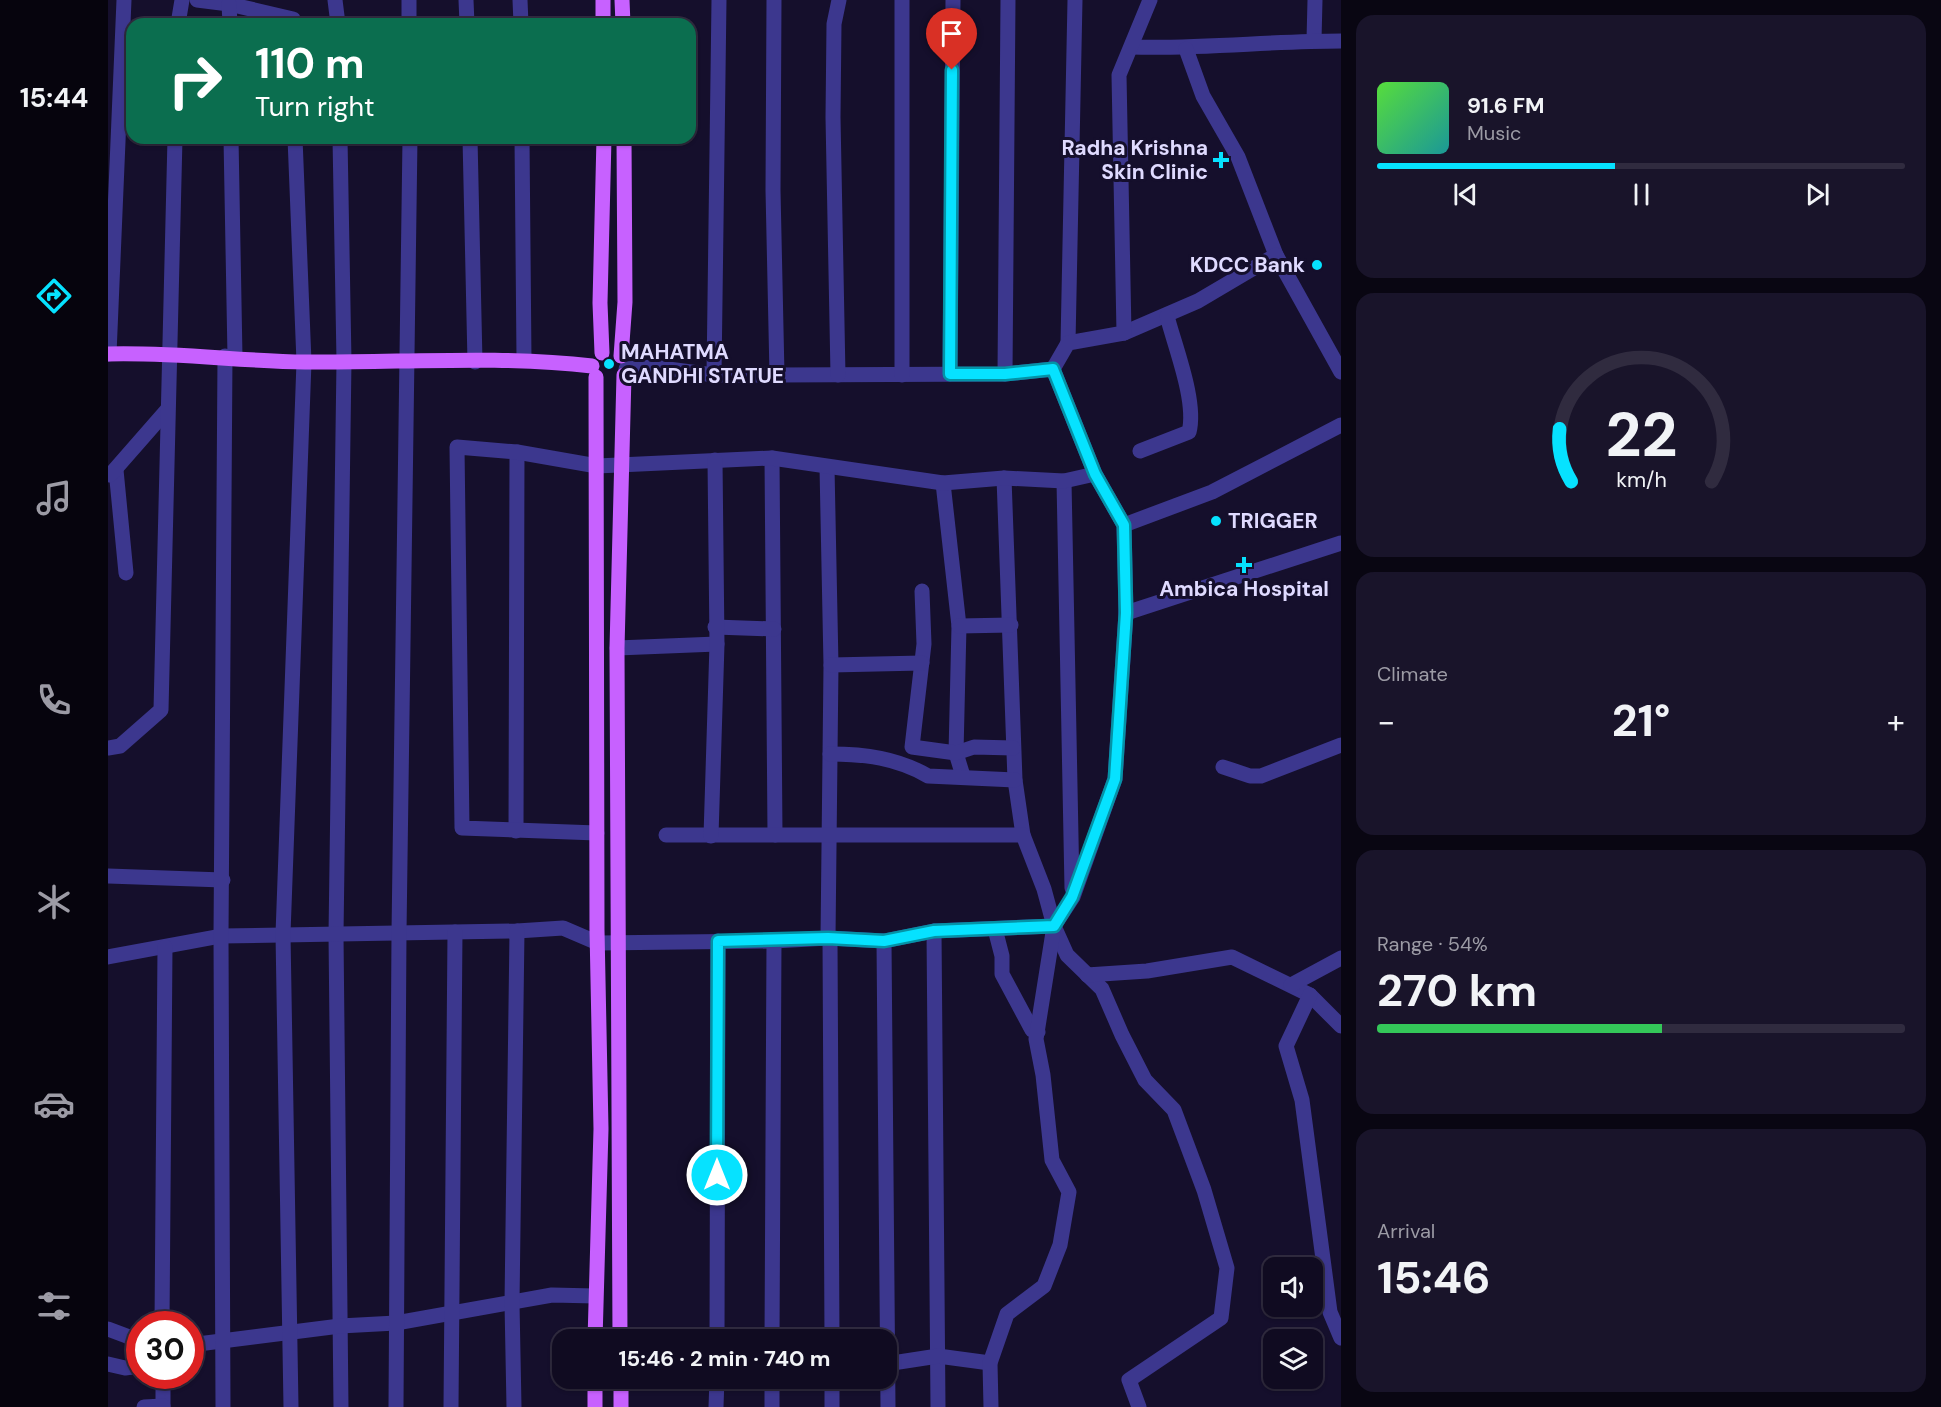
<!DOCTYPE html>
<html lang="en">
<head>
<meta charset="utf-8">
<style>
	body { margin:0; font-family:"DM Sans",sans-serif; background:#19142a; color:#f1f3f6; height:100vh; display:flex; flex-direction:column; font-size:22px; white-space:nowrap }
	* { box-sizing:border-box; margin:0 }
	p { font-size:20px; color:#9c9ba5 }
	.icon { flex:none; width:33px; height:33px; fill:none; stroke:currentColor; stroke-width:2; stroke-linecap:round; stroke-linejoin:round }
	.map { position:relative; flex:1; overflow:hidden }
	.drawer { display:flex; flex-direction:column; gap:15px; padding:15px; background:#090612; width:600px }
	.drawer>* { flex:none }
	.guide { position:absolute; left:18px; top:18px; width:570px; height:126px; border-radius:18px; box-shadow:0 2px 4px #0004,0 0 0 2px #302b3f; background:#0b6e4f; color:#fff; overflow:hidden }
	.buttons { position:absolute; left:1155px; top:1257px; display:grid; gap:12px }
	.buttons a { display:grid; place-items:center; width:60px; height:60px; border-radius:12px; background:#100b21; box-shadow:0 2px 4px #0004,0 0 0 2px #302b3f; font-size:30px }
	.speed { position:absolute; left:18px; top:1311px; display:flex; gap:12px; font-size:30px; font-weight:700; text-align:center }
	.speed>* { display:grid; place-content:center; width:78px; height:78px; border-radius:50%; background:#100b21; box-shadow:0 2px 4px #0004,0 0 0 2px #302b3f; line-height:1 }
	.speed .limit { border:9px solid #d22; background:#fff; color:#111 }
	.pin { position:absolute; display:grid; place-items:center; width:51px; height:51px; color:#fff; margin:-62px -26px; border-radius:50% 50% 50% 0; rotate:-45deg; box-shadow:0 0 6px #0007 }
	.pin .icon { rotate:45deg }
	.me { position:absolute; width:66px; margin:-33px; rotate:0deg; stroke-linejoin:round; filter:drop-shadow(0 0 4px #0008) }
	.turn { display:flex; align-items:center; gap:21px; height:126px; padding:0 30px; font-size:27px }
	.turn .icon { width:78px; height:78px; stroke-width:2.5 }
	.turn b { display:block; font-size:42px; line-height:51px }
	.big { font-size:45px; font-weight:700; line-height:1.1 }
	.drawer .widget { flex:1; display:flex; flex-direction:column; justify-content:center; gap:9px; min-width:0; padding:0 21px; border-radius:18px; background:#19142a }
	.drawer .dial { align-items:center; gap:0 }
	.dial svg { height:156px; overflow:visible; fill:none; stroke:#302b3f; stroke-width:7; stroke-linecap:round; text-anchor:middle }
	.dial text { fill:#f1f3f6; stroke:none }
	.song { display:flex; align-items:center; gap:18px }
	.cover { width:72px; height:72px; border-radius:9px; background:linear-gradient(135deg,hsl(110 70% 55%),hsl(180 70% 35%)) }
	.played { height:6px; border-radius:3px; background:linear-gradient(90deg,#06e2ff 45%,#302b3f 45%) }
	.keys { display:flex; justify-content:space-around; direction:ltr }
	.heat { display:flex; justify-content:space-between; align-items:center; font-size:33px; direction:ltr }
	.charge { height:9px; border-radius:4px; background:linear-gradient(90deg,#34c759 54%,#302b3f 0) }
	.trip { position:absolute; left:444px; top:1329px; width:345px; height:60px; border-radius:18px; background:#100b21; box-shadow:0 2px 4px #0004,0 0 0 2px #302b3f; font-weight:700; line-height:60px; text-align:center }
	main { display:flex; flex:1; min-height:0 }
	.tabs { display:flex; flex-direction:column; width:108px; justify-content:space-around; align-items:center; background:#06040d; color:#9c9ba5 }
	.tabs .icon { width:42px; height:42px }
	.tabs .active { color:#06e2ff }
	.tabs b { font-size:27px; color:#f1f3f6 }
	.map>svg:first-child { display:block }
	.lines { fill:none; stroke-linecap:round; stroke-linejoin:round }
	.minor { stroke:#3c378e; stroke-width:15 }
	.major { stroke:#c761ff; stroke-width:15 }
	.route-casing { stroke:#0493a6; stroke-width:15 }
	.route { stroke:#06e2ff; stroke-width:10 }
	.poi-dot { fill:#06e2ff; stroke:#150f2c; stroke-width:2 }
	.labels { text-anchor:middle; dominant-baseline:central; stroke-width:6; stroke-linejoin:round; paint-order:stroke }
	.poi-label { font-size:21px; font-weight:bold; fill:#dfdaff; stroke:#150f2c; text-anchor:end }
</style>
</head>
<body>
<main>
<nav class="tabs">
<b>15:44</b>
<svg class="icon active" aria-label="directions" viewBox="0 0 24 24"><path d="M12 3l9 9-9 9-9-9zM9 14v-3h6M13 9l2 2-2 2"/></svg>
<svg class="icon" aria-label="music" viewBox="0 0 24 24"><path d="M9 18V5l10-2v13"/><circle cx="6" cy="18" r="3"/><circle cx="16" cy="16" r="3"/></svg>
<svg class="icon" aria-label="phone" viewBox="0 0 24 24"><path d="M5 4h4l2 5-3 2q2 4 5 5l2-3 5 2v4C11 20 4 13 5 4z"/></svg>
<svg class="icon" aria-label="climate" viewBox="0 0 24 24"><path d="M12 3v18M4 7l16 10M4 17L20 7"/></svg>
<svg class="icon" aria-label="car" viewBox="0 0 24 24"><path d="M5 17H2v-5l4-1 3-4h7l3 4 3 1v5h-3M9 17h6M6 11h13"/><circle cx="7" cy="17" r="2"/><circle cx="17" cy="17" r="2"/></svg>
<svg class="icon" aria-label="filters" viewBox="0 0 24 24"><path d="M4 7h16M4 17h16"/><circle cx="9" cy="7" r="2"/><circle cx="15" cy="17" r="2"/></svg>
</nav>
<div class="map">
<svg width="1233" height="1407" viewBox="0 0 1233 1407">
	<rect width="100%" height="100%" fill="#150f2c"/>
	<g class="lines">
		<g class="minor">
			<path d="M89,0L121,4L185,19V24"/>
			<path d="M227,0L230,24"/>
			<path d="M301,0V24"/>
			<path d="M358,0L359,24"/>
			<path d="M412,0L413,24"/>
			<path d="M666,0L665,190L669,375"/>
			<path d="M121,4L122,24"/>
			<path d="M70,24L74,0"/>
			<path d="M1206,40L1207,0"/>
			<path d="M1024,47C1094,49 1163,41 1233,41"/>
			<path d="M1078,49L1095,96L1130,157L1168,255"/>
			<path d="M123,138L127,357"/>
			<path d="M232,138L236,361L228,935L233,1407"/>
			<path d="M362,138L367,362"/>
			<path d="M414,138L416,359"/>
			<path d="M1016,333L1090,301L1168,255L1233,372"/>
			<path d="M960,343L967,0"/>
			<path d="M1,354L16,0"/>
			<path d="M518,369L545,367L606,375H669L897,374L945,369"/>
			<path d="M945,369L960,343L1016,333L1011,75L1042,0"/>
			<path d="M842,374L845,0"/>
			<path d="M897,374L900,0"/>
			<path d="M606,375L611,0"/>
			<path d="M730,375L725,117L726,24L731,0"/>
			<path d="M794,375V0"/>
			<path d="M1032,451L1081,432C1089,402 1067,347 1059,316"/>
			<path d="M664,458L667,835"/>
			<path d="M719,467L723,665L720,938"/>
			<path d="M8,470L18,573"/>
			<path d="M2,475L59,410"/>
			<path d="M896,478L907,780L915,835"/>
			<path d="M956,481L964,888"/>
			<path d="M835,483L851,626L848,753L855,776"/>
			<path d="M1016,525L1104,492L1233,425"/>
			<path d="M814,591L816,644L804,747L848,753L866,747L905,748"/>
			<path d="M1018,613L1233,543"/>
			<path d="M851,626L903,625"/>
			<path d="M607,627L666,629"/>
			<path d="M509,648L609,644"/>
			<path d="M723,665L814,663"/>
			<path d="M0,748L12,746L53,710L67,138"/>
			<path d="M722,754C757,754 789,758 820,776L907,780"/>
			<path d="M1115,767L1142,776H1153L1233,745"/>
			<path d="M408,831L409,452"/>
			<path d="M489,833L354,828L349,447L409,452L489,466L664,458L835,483L896,478L956,481L987,474"/>
			<path d="M558,835H915L936,889L946,926L959,955L994,989L1014,1035L1037,1080L1066,1110L1096,1190L1119,1268L1113,1318L1021,1380L1031,1407"/>
			<path d="M603,836L609,644L607,460"/>
			<path d="M0,876L115,880"/>
			<path d="M887,929L894,956V974L924,1030L930,1032"/>
			<path d="M826,931L830,1407"/>
			<path d="M722,938L724,1340"/>
			<path d="M776,941L780,1407"/>
			<path d="M0,957L113,936L409,931L455,928L490,943L666,941L720,938L776,941L826,931L946,926L965,897L1007,779L1018,613L1016,525L987,474L945,369"/>
			<path d="M979,975L1039,971L1124,957L1202,995L1233,1026"/>
			<path d="M1183,985L1233,958"/>
			<path d="M1202,995L1178,1046L1194,1100L1222,1312L1233,1338"/>
			<path d="M54,1324L57,947"/>
			<path d="M0,1329L32,1341"/>
			<path d="M609,1340L610,941"/>
			<path d="M664,1340L666,941"/>
			<path d="M82,1345L232,1326L288,1323L444,1295L487,1296"/>
			<path d="M0,1364L17,1368L32,1366"/>
			<path d="M778,1364L830,1356L882,1363"/>
			<path d="M55,1376V1407"/>
			<path d="M664,1378V1407"/>
			<path d="M724,1378V1407"/>
			<path d="M36,1407L55,1406"/>
			<path d="M115,1407L113,936L117,356"/>
			<path d="M183,1407L175,934L196,362L187,138"/>
			<path d="M288,1407L291,933L302,138"/>
			<path d="M343,1407L347,932"/>
			<path d="M406,1407L404,1303L409,931"/>
			<path d="M608,1407L609,1378"/>
			<path d="M883,1407L882,1363L899,1314L936,1286L952,1245L961,1192L944,1160L935,1075L928,1039L946,926"/>
		</g>
		<g class="major">
			<path d="M495,0V24"/>
			<path d="M514,0L515,24"/>
			<path d="M494,353L492,303L496,138"/>
			<path d="M0,354C66,352 131,361 197,362C292,363 389,355 484,366"/>
			<path d="M513,356L517,302L516,138"/>
			<path d="M487,1340L493,1129L489,930L488,377"/>
			<path d="M512,1340L509,648L516,375"/>
			<path d="M487,1378V1407"/>
			<path d="M513,1378V1407"/>
		</g>
	</g>
	<g class="lines">
		<g class="route-casing">
			<path id="route" d="M609,1175L610,941L720,938L776,941L826,931L946,926L964,897L1007,779L1018,613L1016,525L987,474L945,369L897,374H842L844,70"/>
		</g>
		<use href="#route" class="route"/>
	</g>
	<g class="poi-dot">
		<path d="M1110 151h6v6h6v6h-6v6h-6v-6h-6v-6h6z"/>
		<circle cx="1209" cy="265" r="6"/>
		<circle cx="501" cy="364" r="6"/>
		<circle cx="1108" cy="521" r="6"/>
		<path d="M1133 556h6v6h6v6h-6v6h-6v-6h-6v-6h6z"/>
	</g>
	<g class="labels">
		<g class="poi-label">
			<text x="1100" y="148">Radha Krishna<tspan x="1100" dy="24">Skin Clinic</tspan></text>
			<text x="1197" y="265">KDCC Bank</text>
			<text x="513" y="352" text-anchor="start">MAHATMA<tspan x="513" dy="24">GANDHI STATUE</tspan></text>
			<text x="1120" y="521" text-anchor="start">TRIGGER</text>
			<text x="1136" y="589" text-anchor="middle">Ambica Hospital</text>
		</g>
	</g>
</svg>
<div class="buttons">
<a><svg class="icon" aria-label="sound" viewBox="0 0 24 24"><path d="M4 9h4l5-4v14l-5-4H4zM17 9q2 3 0 6"/></svg></a>
<a><svg class="icon" aria-label="layers" viewBox="0 0 24 24"><path d="M12 4l9 5-9 5-9-5zM3 14l9 5 9-5"/></svg></a>
</div>
<div class="speed"><div class="limit">30</div></div>
<div class="pin" style="left:844px;top:70px;background:#d93025"><svg class="icon" aria-label="arrive" viewBox="0 0 24 24"><path d="M6 21V4h12l-3 4 3 4H6"/></svg></div>
<svg class="me" style="left:609px;top:1175px" viewBox="-20 -20 40 40"><circle r="17" fill="#06e2ff" stroke="#fff" stroke-width="3"/><path d="M0-11L8 9 0 5-8 9z" fill="#fff"/></svg>
<div class="trip">15:46 · 2 min · 740 m</div>
<div class="guide">
<div class="turn"><svg class="icon" aria-label="right" viewBox="0 0 24 24"><path d="M7 20v-9h11M14 6l5 5-5 5"/></svg><div><b>110 m</b>Turn right</div></div>
</div>
</div>
<section class="drawer">
<div class="widget">
<div class="song"><i class="cover"></i><div><b>91.6 FM</b><p>Music</p></div></div>
<div class="played"></div>
<div class="keys"><svg class="icon" aria-label="previous" viewBox="0 0 24 24"><path d="M18 5L8 12l10 7zM5 5v14"/></svg><svg class="icon" aria-label="pause" viewBox="0 0 24 24"><path d="M8 5v14M16 5v14"/></svg><svg class="icon" aria-label="next" viewBox="0 0 24 24"><path d="M6 5l10 7-10 7zM19 5v14"/></svg></div>
</div>
<div class="widget dial"><svg viewBox="0 0 100 80">
<path d="M14 69A42 42 0 1 1 86 69"/>
<path d="M14 69A42 42 0 0 1 8 42" stroke="#06e2ff"/>
<text x="50" y="56" font-size="32" font-weight="700">22</text>
<text x="50" y="72" font-size="11">km/h</text>
</svg></div>
<div class="widget"><p>Climate</p>
<div class="heat"><a>−</a><b class="big">21°</b><a>+</a></div>
</div>
<div class="widget"><p>Range · 54%</p><b class="big">270 km</b><div class="charge"></div></div>
<div class="widget"><p>Arrival</p><b class="big">15:46</b></div>
</section>
</main>
</body>
</html>
